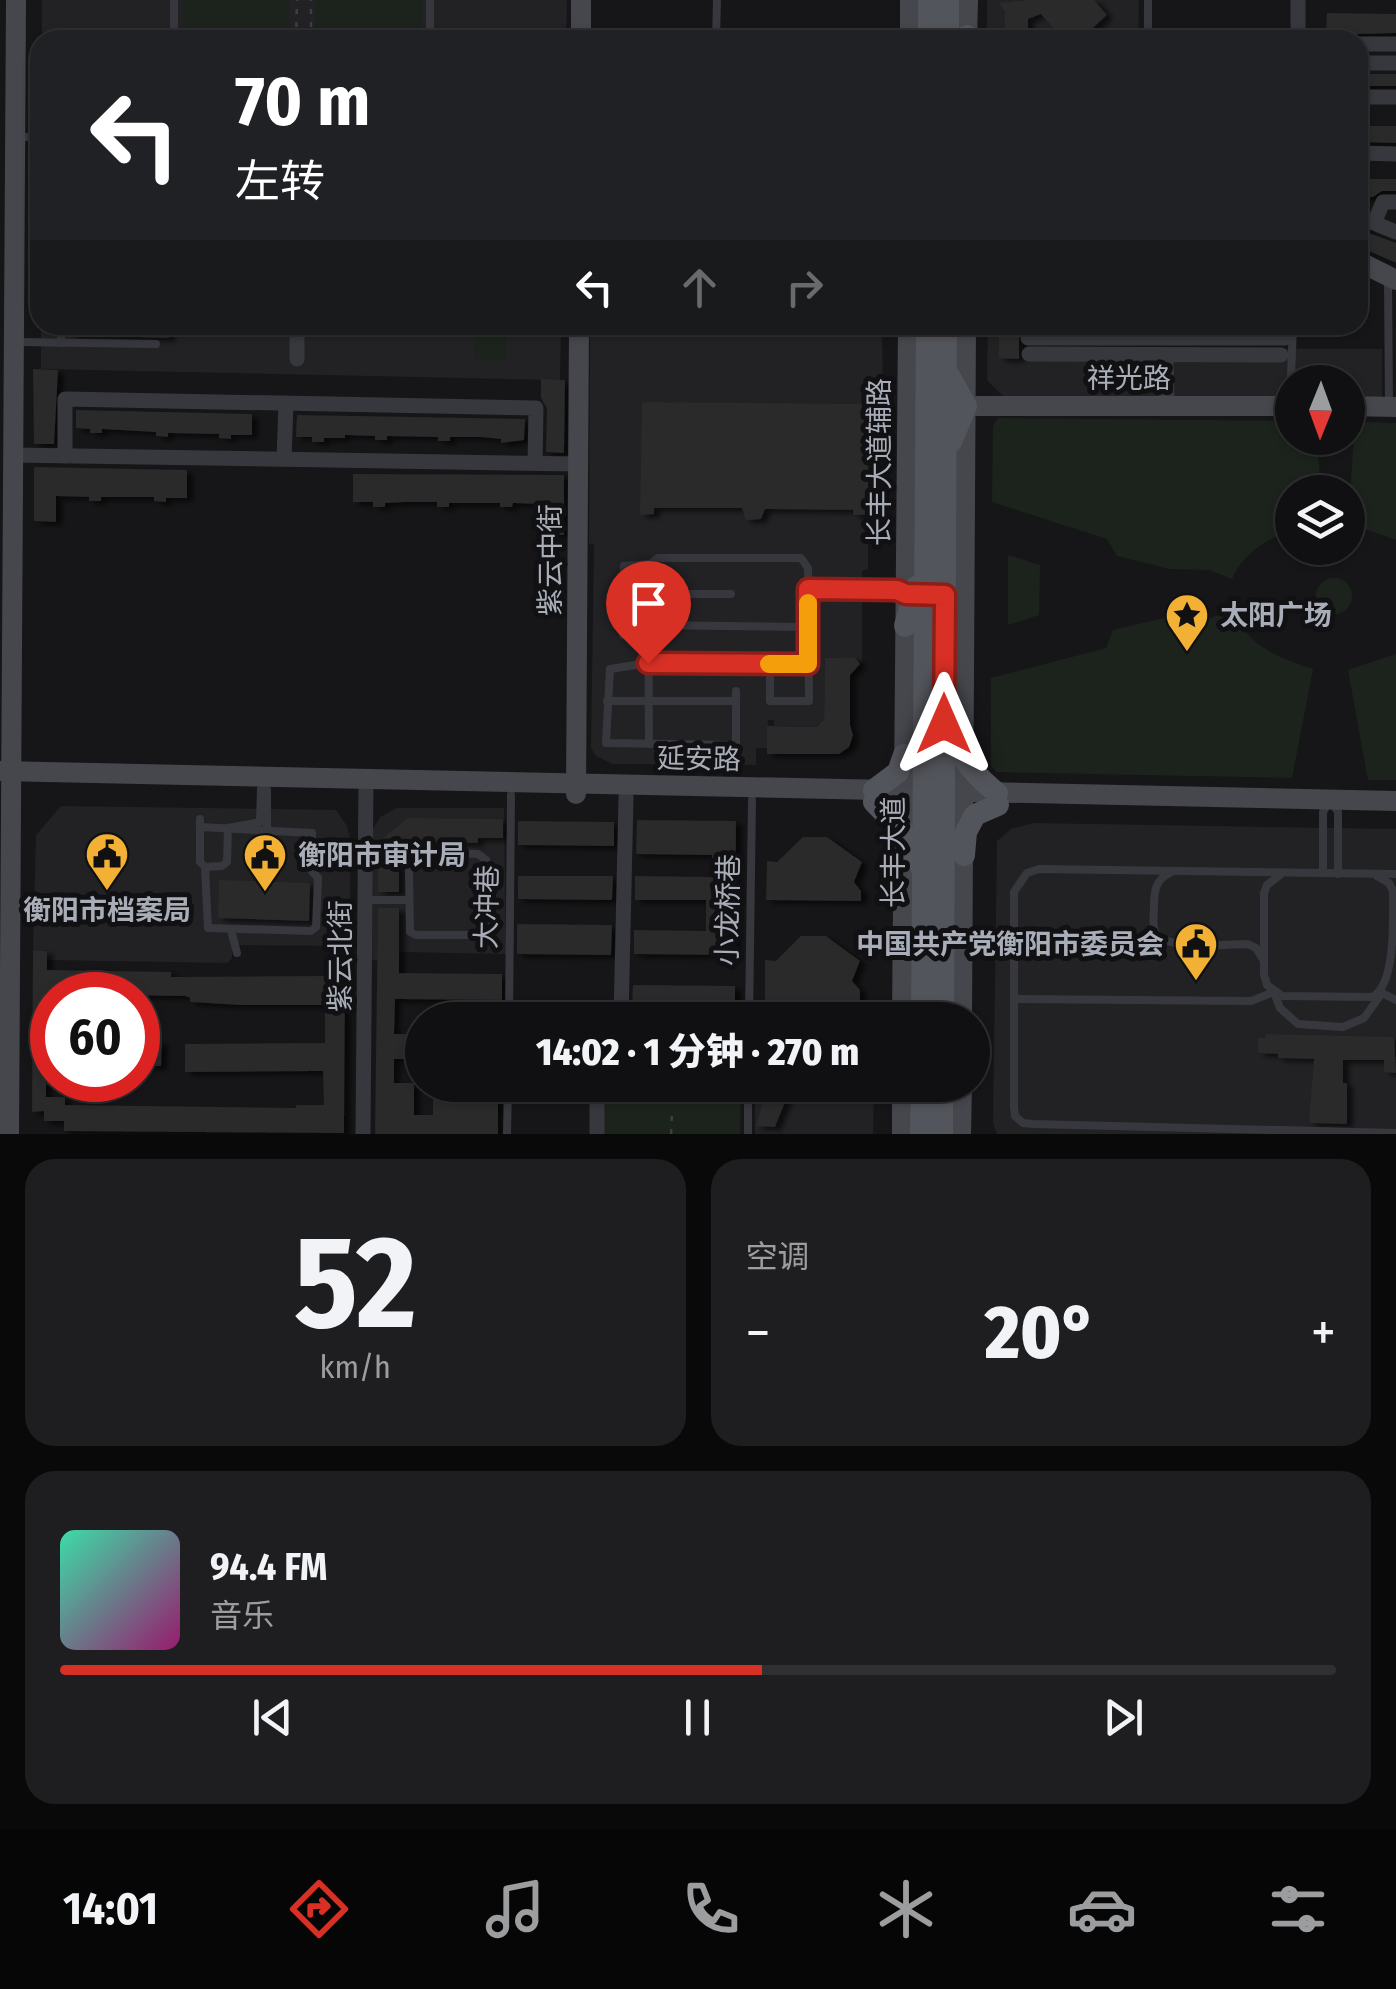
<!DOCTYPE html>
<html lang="zh">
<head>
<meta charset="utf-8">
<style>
	body { margin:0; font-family:"Fira Sans Condensed","Noto Sans SC",sans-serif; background:#1e1e20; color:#f1f3f6; height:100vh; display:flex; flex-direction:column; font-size:38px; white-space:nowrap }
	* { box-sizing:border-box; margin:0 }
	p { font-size:32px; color:#9c9d9f }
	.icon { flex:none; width:55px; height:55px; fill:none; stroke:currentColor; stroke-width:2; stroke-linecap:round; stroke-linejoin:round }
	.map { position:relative; height:1134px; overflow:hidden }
	.drawer { display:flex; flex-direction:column; gap:25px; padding:25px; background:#09090a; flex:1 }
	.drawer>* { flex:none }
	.top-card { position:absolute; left:30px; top:30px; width:1338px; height:305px; border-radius:30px; box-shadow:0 2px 8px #0004,0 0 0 2px #303032; background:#202124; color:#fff; overflow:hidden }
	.needle { width:65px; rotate:181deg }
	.buttons { position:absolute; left:1275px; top:365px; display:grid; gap:20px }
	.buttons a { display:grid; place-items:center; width:90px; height:90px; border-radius:50%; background:#101012; box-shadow:0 2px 8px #0004,0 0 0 2px #303032; font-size:50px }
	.speed { position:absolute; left:30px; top:972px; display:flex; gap:20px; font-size:50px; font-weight:700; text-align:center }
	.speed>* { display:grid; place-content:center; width:130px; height:130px; border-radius:50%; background:#101012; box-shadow:0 2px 8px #0004,0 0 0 2px #303032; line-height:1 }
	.speed .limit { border:15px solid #d22; background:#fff; color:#111 }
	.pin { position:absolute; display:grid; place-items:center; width:85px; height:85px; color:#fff; margin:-102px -42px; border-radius:50% 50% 50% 0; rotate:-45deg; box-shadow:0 0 10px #0007 }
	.pin .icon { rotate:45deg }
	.me { position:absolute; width:110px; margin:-55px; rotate:0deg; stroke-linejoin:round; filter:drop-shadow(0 0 8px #0008) }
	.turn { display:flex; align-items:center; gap:35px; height:210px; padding:0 40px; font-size:45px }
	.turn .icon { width:130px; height:130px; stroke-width:2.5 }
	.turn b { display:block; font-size:70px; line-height:85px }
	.lanes { display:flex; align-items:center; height:95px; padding:0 40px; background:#0003; justify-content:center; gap:50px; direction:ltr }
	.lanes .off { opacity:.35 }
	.big { font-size:75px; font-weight:800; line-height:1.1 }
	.drawer .tile { flex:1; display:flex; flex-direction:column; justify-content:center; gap:15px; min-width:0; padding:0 35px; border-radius:30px; background:#1e1e20 }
	.drawer .dial { align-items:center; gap:0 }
	.dial b { font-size:130px; line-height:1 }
	.song { display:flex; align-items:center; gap:30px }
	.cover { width:120px; height:120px; border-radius:15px; background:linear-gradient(135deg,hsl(160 70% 55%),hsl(320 70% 35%)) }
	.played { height:10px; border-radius:5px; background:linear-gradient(90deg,#d93025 55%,#303032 55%) }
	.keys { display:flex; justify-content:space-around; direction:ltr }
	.heat { display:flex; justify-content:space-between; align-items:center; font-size:55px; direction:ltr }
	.drawer .tiles { flex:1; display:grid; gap:25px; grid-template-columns:1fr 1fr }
	.tile:last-child { grid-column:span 2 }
	.trip { position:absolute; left:405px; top:1002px; width:585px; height:100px; border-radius:50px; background:#101012; box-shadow:0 2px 8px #0004,0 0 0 2px #303032; font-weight:800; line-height:100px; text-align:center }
	.menu { display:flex; height:160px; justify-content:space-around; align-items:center; background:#060607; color:#9c9d9f }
	.menu .icon { width:70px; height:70px }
	.menu .on { color:#d93025 }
	.menu b { font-size:45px; color:#f1f3f6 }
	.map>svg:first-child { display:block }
	.built { fill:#222225 }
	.green { fill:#1c231d }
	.building { fill:#29292c; fill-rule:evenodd; filter:url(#shadow) }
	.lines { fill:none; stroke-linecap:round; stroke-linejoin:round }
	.path { stroke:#3d3f44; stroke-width:2.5; stroke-dasharray:5 8; stroke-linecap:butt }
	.lane { stroke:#37383d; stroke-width:8 }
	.street { stroke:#37383d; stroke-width:15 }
	.secondary { stroke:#45474d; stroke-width:20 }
	.primary { stroke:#53555c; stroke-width:22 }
	.route-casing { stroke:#8d1f18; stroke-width:25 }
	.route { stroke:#d93025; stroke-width:18 }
	.slow { stroke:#f59e0b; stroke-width:18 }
	.labels { text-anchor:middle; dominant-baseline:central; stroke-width:10; stroke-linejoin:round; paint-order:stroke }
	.street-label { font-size:28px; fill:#a8adb8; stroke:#111113 }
	.poi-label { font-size:28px; font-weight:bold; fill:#a8adb8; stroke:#111113; text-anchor:start }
</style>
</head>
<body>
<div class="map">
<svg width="1396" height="1134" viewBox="0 0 1396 1134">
	<defs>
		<filter id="shadow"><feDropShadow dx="6" dy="3.5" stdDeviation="2.5" flood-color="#0009"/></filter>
	</defs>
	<rect width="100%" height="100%" fill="#161618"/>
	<g class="built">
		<path d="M42,0H567L566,40H42Z"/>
		<path d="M987,0H1139L1138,40H987Z"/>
		<path d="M41,325H561L560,380L41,369Z"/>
		<path d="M590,325H882L883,393L869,394L868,569L862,571V664L855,657L825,658L824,719L817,727L774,726V720H768L767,748H756V765L613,764L596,756L591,748L594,544H589Z"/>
		<path d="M988,325H1023V349H1382V397H1348V382H1292V397L1003,396L987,380Z"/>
		<path d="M61,806L336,810L347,826L351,842L349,946L232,945V958L227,963L47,960V951L33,950L36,835Z"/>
		<path d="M397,808H504L506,954L400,952L399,961L372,960L373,829L380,817Z"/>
		<path d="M1033,823L1396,829V1134H997L993,1123L997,841L1011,829Z"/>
		<path d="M756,1012L874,1014V1020H756Z"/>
		<path d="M755,1085H874L873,1134H755Z"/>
	</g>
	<g class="green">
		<path d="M183,0H290L289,40H183Z"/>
		<path d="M316,0H422L421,40H315Z"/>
		<path d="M476,325H506V360H475Z"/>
		<path d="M998,418L1292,421V438H1317L1321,492H1292V529C1267,539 1243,553 1232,579L1209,570L1170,569L1117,556L1107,539L992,502L993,426Z"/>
		<path d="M1355,422L1396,423V540L1348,523Z"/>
		<path d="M1008,555L1040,565L1039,615L1008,625Z"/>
		<circle cx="1334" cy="596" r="18"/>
		<path d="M1232,610C1249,647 1277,657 1313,669L1292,778L997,772L991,766V678L1106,648L1113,630L1168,617L1211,618Z"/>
		<path d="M1396,654V780H1368L1348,670Z"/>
		<path d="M605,1085H741L740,1134H604Z"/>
	</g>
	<g class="building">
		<path d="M1029,0H1094L1107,15L1080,40H1063L1041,14L1028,19V40H1005V12L999,3Z"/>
		<path d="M1327,13L1396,14V33L1326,35Z"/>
		<rect x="1358" y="74" width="38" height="12"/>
		<path d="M1358,126H1396V143L1358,142Z"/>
		<path d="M1358,179H1396V191H1382L1373,197H1358Z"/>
		<path d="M1358,221L1369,233L1396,243V263L1358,246Z"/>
		<path d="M70,325L169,327V338L69,335Z"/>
		<path d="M999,325H1019V359L999,358Z"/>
		<path d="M33,369L58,370L54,444H34Z"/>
		<path d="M541,379L565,380L564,453L546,452L547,408L541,398Z"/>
		<path d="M642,402L869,404L868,515H853V510L765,509L761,519L746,520L742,508H654V514L640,515Z"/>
		<path d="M76,410L252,414V435H231V439L219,438V434L168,433V437L156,436V432L102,429V433H90V429L76,428Z"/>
		<path d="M297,415L525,419L524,440L501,443V439L481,437H450V441H438V437L387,436V440H375V436L345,435V438H324V442H312V437H296Z"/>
		<path d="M34,467L187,470V498H166V502L154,501V497H101V501H89V497L56,496V522L34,521Z"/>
		<path d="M353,474L564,475V535L540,534V504L513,503L512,507H500V503H449V507H437V502H406L385,503V507H373V502H353Z"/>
		<path d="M855,657L860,664L850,675V725L853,735L849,747L839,754H767V726L817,727L824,719L825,658Z"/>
		<path d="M408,818L503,819V838H478V843L424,842L399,858V892H378V842Z"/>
		<path d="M637,820L736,821L735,955L634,954V930L706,931V900H635V876L712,877V855L636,854Z"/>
		<path d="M518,821L614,822V846L518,845Z"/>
		<path d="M803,837H827L862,862L854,882L861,891V901L766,900L767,861L777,862Z"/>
		<path d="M518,876H613L612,900L518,899Z"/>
		<path d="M219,880L310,883L309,921L218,918Z"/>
		<path d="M378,908H399V973L502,974V1000L395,999L394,1034H422V1059H394V1083H414V1115H433V1087L498,1088V1134H375Z"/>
		<path d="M517,924L612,925L611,955L517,954Z"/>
		<path d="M801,936H826L860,961L852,981L860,990V1001L765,1000V960L776,961Z"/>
		<path d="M33,950L47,951V970L171,972V977L325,976V959H345L344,1133L64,1131V1121H44V1111L32,1112ZM47,994L185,996L190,998V1002L241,1005H325V1043L185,1044V1072L323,1071L324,1105H296V1108L65,1105V1097H46Z"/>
		<path d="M633,985L735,986V1010L632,1009Z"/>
		<path d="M1266,1034L1394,1037L1396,1073L1384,1072V1060H1343V1083H1347V1124L1309,1123L1314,1059L1278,1058V1054L1258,1053V1038H1265Z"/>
		<path d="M138,1041H162L161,1066H138Z"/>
		<path d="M759,1085H792L775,1127L756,1126L764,1098L756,1096Z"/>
	</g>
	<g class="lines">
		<g class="path">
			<path d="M296,40L297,0"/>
			<path d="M311,40V0"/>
			<path d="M671,1134L672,1113"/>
		</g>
		<g class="lane">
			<path d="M174,40V0"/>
			<path d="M430,40V0"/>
			<path d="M716,40L717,0"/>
			<path d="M1148,40V0"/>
			<path d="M20,137H40"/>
			<path d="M1388,281L1389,407"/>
			<path d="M18,342L156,344"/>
			<path d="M61,343V325"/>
			<path d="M1290,402L1293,325"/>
			<path d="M808,589L902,592"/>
			<path d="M648,594H731"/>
			<path d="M808,597L896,598L903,595"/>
			<path d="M648,625L808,627"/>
			<path d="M648,637L623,635L624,566L650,564"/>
			<path d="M736,691V745L606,743L610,669L648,663L808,664"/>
			<path d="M607,701H736"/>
			<path d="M649,744L648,574L650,564L658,558H801L808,568L809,701H770V664"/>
			<path d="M200,819V862L205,867L222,866L227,862L228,828L260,822L261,789"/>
			<path d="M200,827L312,833L311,870L318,878L316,927L311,931L208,928L205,867"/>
			<path d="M267,830V790"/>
			<path d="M436,852L478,854L486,860L485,922L481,931L473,935H416L410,932L409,871L412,864Z"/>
			<path d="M1170,873C1155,880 1154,891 1154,907C1154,914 1152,924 1155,931C1163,952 1228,944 1248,944L1256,948L1263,959"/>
			<path d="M1323,873V812L1330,800L1338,812V874"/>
			<path d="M1396,874L1039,869L1027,873L1014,892V1107L1015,1116L1023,1123L1033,1124L1396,1133"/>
			<path d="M1280,875L1267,885L1264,893V975L1267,985L1282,996L1372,997C1396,985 1393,920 1393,891L1389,883L1377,876"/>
			<path d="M365,900H409"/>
			<path d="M231,930L237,953"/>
			<path d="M1014,999L1251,1001L1274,992L1280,1008L1298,1024L1343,1027L1364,1018L1382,993L1396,1000"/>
			<path d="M509,1020L511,795"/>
			<path d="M749,1020L752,800"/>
			<path d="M507,1134L508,1085"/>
			<path d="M748,1134V1085"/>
		</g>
		<g class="street">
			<path d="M1298,40V0"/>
			<path d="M1358,44H1396"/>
			<path d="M1358,63H1396"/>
			<path d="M1358,97H1396"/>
			<path d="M1358,153L1396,154"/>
			<path d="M1396,202H1383L1374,223L1396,232"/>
			<path d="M1028,338H1285V325"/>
			<path d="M1029,354L1281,355"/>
			<path d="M1166,355L1167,406"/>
			<path d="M297,359V325"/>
			<path d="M13,455L578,464"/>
			<path d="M65,456V399L536,408L535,463"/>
			<path d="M284,459L286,403"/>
			<path d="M621,1020L626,797"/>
			<path d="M597,1085V1134"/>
			<path d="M363,1134L366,779"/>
		</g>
		<g class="secondary">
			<path d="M581,40V0"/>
			<path d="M910,40V0"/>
			<path d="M967,40L968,0"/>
			<path d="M1358,261L1396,280"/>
			<path d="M966,406H1292"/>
			<path d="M1348,406L1396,407"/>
			<path d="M0,771L1396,801"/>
			<path d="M576,794L579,325"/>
			<path d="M902,1020L908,325"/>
			<path d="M962,1020L966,325"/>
			<path d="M9,1134L16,0"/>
			<path d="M902,1134V1085"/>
			<path d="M961,1134L962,1085"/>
		</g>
		<g class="primary">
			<path d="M929,40V0"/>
			<path d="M948,40V0"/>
			<path d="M966,40L967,36"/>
			<path d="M947,372L966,406L951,442"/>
			<path d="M905,626L916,587"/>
			<path d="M948,730C961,757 973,774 997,793"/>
			<path d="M874,790L898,772L904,755"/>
			<path d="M874,802L903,832L921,867"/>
			<path d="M964,855L966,832L975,815L998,805"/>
			<path d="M922,1020L927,325"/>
			<path d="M943,1020L946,325"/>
			<path d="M921,1134L922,1085"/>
			<path d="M942,1134V1085"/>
		</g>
	</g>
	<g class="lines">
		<g class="route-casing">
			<path id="route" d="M648,663L808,664V589L897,590L906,594L945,595L944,724"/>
		</g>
		<use href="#route" class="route"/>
		<path class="slow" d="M769,664H808V603"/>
	</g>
	<defs>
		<g id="sight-pin" transform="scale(2.25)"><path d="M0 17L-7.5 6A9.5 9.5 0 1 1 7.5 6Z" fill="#f2b134" stroke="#111113"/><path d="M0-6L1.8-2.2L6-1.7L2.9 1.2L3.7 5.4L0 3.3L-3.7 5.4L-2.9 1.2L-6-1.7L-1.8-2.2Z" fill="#111"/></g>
		<g id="civic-pin" transform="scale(2.25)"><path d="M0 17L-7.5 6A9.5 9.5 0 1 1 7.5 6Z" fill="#f2b134" stroke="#111113"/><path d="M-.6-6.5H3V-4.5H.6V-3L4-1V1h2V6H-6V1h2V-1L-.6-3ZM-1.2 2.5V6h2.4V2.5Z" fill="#111"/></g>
	</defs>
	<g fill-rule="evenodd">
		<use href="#sight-pin" x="1187" y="615"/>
		<use href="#civic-pin" x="107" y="854"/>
		<use href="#civic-pin" x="265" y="855"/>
		<use href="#civic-pin" x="1196" y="944"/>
	</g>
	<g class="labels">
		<g class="street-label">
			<text x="1129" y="378">祥光路</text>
			<text transform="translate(879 462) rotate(-90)">长丰大道辅路</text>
			<text transform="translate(550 560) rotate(-90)">紫云中街</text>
			<text transform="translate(699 759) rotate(1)">延安路</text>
			<text transform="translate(893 852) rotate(-90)">长丰大道</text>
			<text transform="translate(487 907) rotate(-89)">大冲巷</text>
			<text transform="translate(728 910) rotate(-89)">小龙桥巷</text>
			<text transform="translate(340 956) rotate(-90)">紫云北街</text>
		</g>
		<g class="poi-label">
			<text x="1220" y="615">太阳广场</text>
			<text x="298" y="855">衡阳市审计局</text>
			<text x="107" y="910" text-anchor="middle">衡阳市档案局</text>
			<text x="1164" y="944" text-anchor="end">中国共产党衡阳市委员会</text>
		</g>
	</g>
</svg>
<div class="buttons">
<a><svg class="needle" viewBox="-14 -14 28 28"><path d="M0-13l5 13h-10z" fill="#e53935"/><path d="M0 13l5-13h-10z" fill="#9c9d9f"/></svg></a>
<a><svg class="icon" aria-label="layers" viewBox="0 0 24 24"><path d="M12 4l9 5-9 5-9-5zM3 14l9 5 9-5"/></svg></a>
</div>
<div class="speed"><div class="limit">60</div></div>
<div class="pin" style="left:648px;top:663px;background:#d93025"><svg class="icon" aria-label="arrive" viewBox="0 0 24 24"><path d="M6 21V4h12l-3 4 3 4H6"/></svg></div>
<svg class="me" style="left:944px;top:724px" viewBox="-20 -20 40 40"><path d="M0-17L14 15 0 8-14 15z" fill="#d93025" stroke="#fff" stroke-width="4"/></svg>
<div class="trip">14:02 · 1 分钟 · 270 m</div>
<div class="top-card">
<div class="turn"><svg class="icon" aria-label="left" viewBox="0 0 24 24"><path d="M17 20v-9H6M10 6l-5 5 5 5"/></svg><div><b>70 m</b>左转</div></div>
<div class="lanes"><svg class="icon" aria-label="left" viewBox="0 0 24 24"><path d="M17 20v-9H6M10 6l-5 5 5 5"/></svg><svg class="icon off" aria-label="ahead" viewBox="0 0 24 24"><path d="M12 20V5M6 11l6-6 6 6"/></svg><svg class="icon off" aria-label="right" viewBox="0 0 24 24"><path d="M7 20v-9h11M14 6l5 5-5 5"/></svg></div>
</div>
</div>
<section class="drawer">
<div class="tiles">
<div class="tile dial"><b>52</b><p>km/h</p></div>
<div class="tile"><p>空调</p>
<div class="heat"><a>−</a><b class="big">20°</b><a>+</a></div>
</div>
<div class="tile">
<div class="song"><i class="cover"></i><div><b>94.4 FM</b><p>音乐</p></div></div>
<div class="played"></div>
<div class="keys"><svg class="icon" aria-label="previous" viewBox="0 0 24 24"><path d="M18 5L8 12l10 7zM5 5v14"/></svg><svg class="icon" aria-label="pause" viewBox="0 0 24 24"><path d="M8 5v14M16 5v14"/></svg><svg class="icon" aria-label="next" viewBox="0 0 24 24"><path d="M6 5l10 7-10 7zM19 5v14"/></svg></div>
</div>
</div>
</section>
<nav class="menu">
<b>14:01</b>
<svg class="icon on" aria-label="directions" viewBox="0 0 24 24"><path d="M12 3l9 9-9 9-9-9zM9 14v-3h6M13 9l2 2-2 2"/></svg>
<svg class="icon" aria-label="music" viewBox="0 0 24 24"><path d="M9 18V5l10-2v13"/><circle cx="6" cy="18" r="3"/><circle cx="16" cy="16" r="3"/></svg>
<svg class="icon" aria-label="phone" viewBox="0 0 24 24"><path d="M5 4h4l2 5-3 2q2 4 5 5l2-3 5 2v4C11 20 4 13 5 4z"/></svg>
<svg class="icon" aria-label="climate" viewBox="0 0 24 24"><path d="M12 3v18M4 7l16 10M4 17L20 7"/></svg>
<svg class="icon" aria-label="car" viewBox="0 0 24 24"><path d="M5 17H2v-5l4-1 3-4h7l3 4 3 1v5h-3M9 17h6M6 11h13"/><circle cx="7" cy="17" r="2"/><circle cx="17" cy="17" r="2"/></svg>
<svg class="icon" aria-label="filters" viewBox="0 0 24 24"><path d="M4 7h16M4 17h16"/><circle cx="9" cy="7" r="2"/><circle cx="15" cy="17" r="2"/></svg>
</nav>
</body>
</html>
